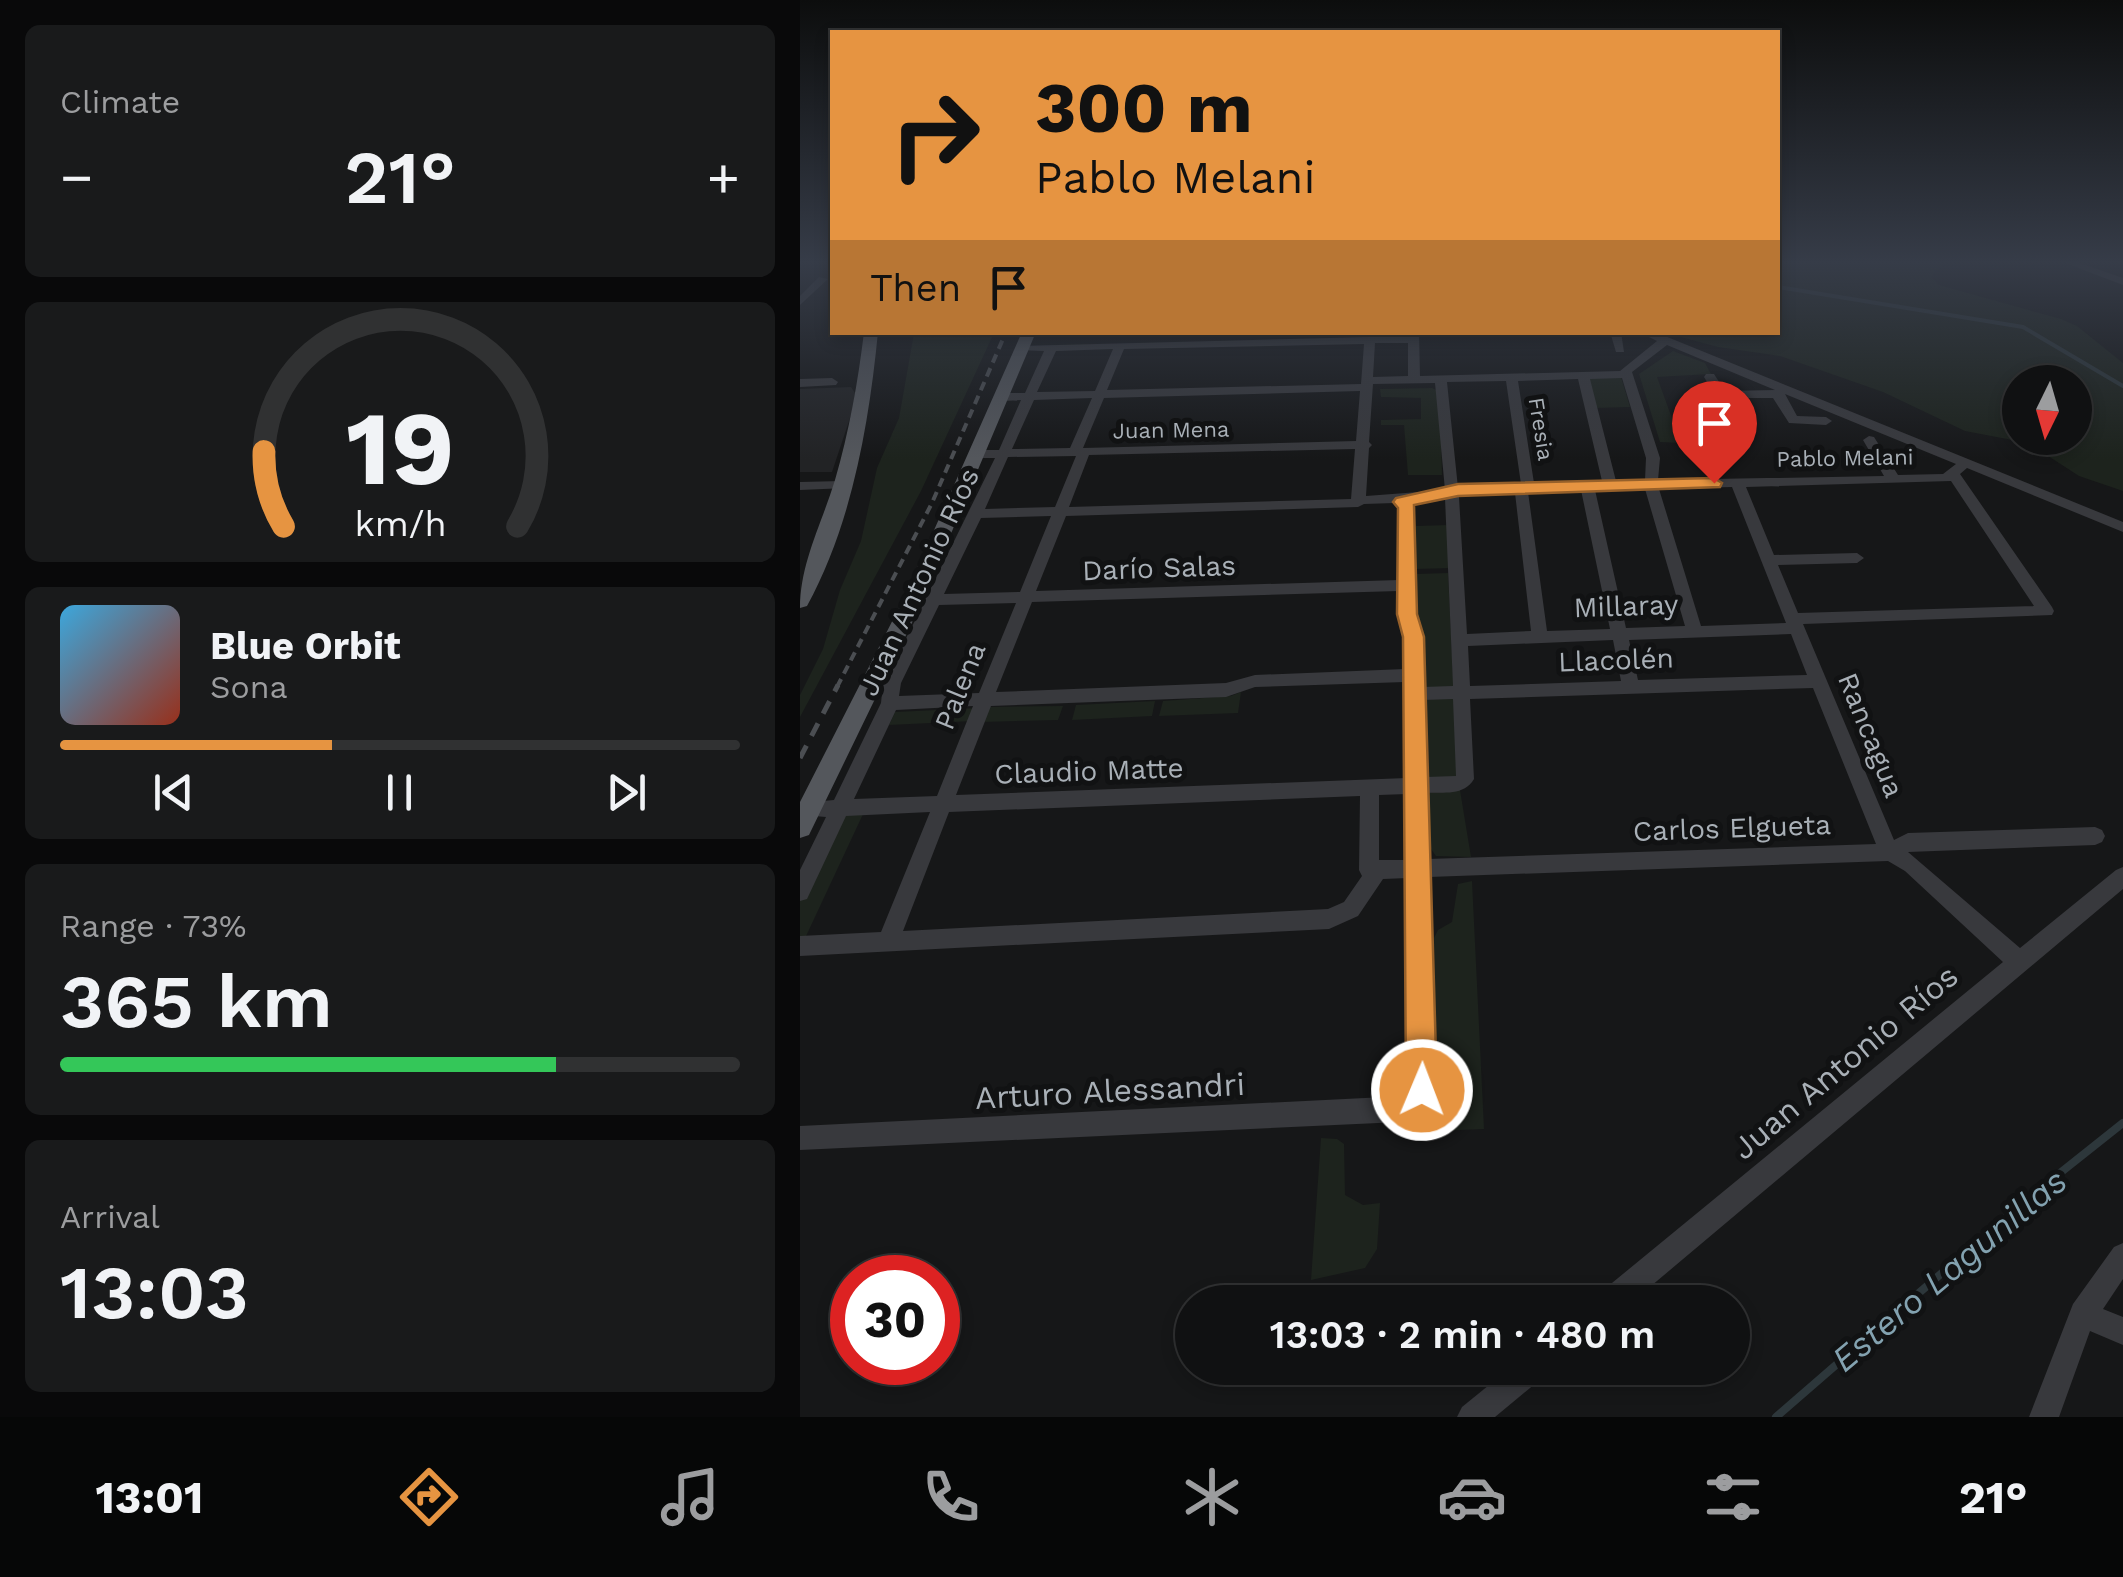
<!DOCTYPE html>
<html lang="en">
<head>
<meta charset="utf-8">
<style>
	body { margin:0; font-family:"Work Sans",sans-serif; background:#191a1b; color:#f1f3f6; height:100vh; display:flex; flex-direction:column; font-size:38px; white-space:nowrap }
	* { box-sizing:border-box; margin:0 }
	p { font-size:32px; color:#9c9d9f }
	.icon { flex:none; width:55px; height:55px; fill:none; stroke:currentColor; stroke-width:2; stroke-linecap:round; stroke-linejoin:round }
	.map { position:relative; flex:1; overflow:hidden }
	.panel { display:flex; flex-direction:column; gap:25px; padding:25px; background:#09090a; width:800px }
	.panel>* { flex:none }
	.hud { position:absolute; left:30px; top:30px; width:950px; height:305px; border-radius:0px; box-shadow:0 5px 15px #0003,0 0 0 2px #303132; background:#e69441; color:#111; overflow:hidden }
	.needle { width:65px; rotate:185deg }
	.tools { position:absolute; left:1202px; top:365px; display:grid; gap:20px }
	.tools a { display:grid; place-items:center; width:90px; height:90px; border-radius:50%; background:#101112; box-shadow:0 5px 15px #0003,0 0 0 2px #303132; font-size:50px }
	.speed { position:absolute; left:30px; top:1255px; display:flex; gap:20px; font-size:50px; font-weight:700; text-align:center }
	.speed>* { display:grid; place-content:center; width:130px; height:130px; border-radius:50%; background:#101112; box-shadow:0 5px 15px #0003,0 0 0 2px #303132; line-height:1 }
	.speed .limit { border:15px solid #d22; background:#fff; color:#111 }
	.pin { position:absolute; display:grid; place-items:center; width:85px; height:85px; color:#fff; margin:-102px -42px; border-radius:50% 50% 50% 0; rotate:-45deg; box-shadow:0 0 10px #0007 }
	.pin .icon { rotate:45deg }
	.me { position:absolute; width:110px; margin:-55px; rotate:1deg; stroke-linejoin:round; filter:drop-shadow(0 0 8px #0008) }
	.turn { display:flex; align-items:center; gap:35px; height:210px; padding:0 40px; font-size:45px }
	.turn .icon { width:130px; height:130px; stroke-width:2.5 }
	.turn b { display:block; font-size:70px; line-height:85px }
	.then { display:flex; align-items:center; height:95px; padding:0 40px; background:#0003; gap:20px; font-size:38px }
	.big { font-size:75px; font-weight:600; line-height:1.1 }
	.panel .card { flex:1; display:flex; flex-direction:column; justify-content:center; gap:15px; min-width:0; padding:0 35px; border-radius:15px; background:#191a1b }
	.panel .dial { align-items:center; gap:0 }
	.dial svg { height:260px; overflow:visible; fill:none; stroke:#303132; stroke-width:7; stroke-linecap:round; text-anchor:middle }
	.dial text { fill:#f1f3f6; stroke:none }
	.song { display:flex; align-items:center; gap:30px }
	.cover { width:120px; height:120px; border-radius:15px; background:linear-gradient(135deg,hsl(200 70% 55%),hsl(10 70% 35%)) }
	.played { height:10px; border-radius:5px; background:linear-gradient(90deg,#e69441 40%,#303132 40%) }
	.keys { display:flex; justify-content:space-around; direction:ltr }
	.heat { display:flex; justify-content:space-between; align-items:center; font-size:55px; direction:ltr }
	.charge { height:15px; border-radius:8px; background:linear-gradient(90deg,#34c759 73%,#303132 0) }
	.trip { position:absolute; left:375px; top:1285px; width:575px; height:100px; border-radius:50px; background:#101112; box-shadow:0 5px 15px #0003,0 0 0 2px #303132; font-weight:600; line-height:100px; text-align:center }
	.menu { display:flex; height:160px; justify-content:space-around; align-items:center; background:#060707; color:#9c9d9f }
	.menu .icon { width:70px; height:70px }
	.menu .active { color:#e69441 }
	.menu b { font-size:45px; color:#f1f3f6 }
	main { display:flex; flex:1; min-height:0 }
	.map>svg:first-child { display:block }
	.built { fill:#222325 }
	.green { fill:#1d231d; fill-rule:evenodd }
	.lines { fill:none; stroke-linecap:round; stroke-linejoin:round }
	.stream-far1 { stroke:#2d373b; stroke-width:4 }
	.stream { stroke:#2d373b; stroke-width:8 }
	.minor { fill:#38393d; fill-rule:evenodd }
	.major { fill:#54575c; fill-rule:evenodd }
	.rail-far1 { stroke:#4b4e52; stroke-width:4; stroke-dasharray:9 6; stroke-linecap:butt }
	.rail { stroke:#4b4e52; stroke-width:5; stroke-dasharray:14 11; stroke-linecap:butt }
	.route { fill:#e69441; stroke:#96602a; stroke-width:2.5 }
	.labels { text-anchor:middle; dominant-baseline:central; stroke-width:10; stroke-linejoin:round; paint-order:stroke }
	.far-street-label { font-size:22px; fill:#a9b0b7; stroke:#111213 }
	.street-label { font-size:28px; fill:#a9b0b7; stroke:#111213 }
	.near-street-label { font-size:32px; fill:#a9b0b7; stroke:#111213 }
	.near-water-label { font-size:35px; font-style:italic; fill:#83a2b0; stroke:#111213 }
</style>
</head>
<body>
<main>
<section class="panel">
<div class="card"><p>Climate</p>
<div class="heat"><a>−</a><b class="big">21°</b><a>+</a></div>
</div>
<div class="card dial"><svg viewBox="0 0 100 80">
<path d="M14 69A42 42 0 1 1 86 69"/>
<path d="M14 69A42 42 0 0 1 8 46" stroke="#e69441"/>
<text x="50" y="56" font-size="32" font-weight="700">19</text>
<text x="50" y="72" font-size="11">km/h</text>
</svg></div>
<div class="card">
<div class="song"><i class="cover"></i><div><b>Blue Orbit</b><p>Sona</p></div></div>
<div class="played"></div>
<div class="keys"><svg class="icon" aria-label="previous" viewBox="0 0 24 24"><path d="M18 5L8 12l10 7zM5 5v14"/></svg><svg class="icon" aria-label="pause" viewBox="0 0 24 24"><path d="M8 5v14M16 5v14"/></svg><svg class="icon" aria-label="next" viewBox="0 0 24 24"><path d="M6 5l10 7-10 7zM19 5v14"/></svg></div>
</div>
<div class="card"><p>Range · 73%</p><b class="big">365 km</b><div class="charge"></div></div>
<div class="card"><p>Arrival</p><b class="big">13:03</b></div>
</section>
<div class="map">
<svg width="1323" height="1417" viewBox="0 0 1323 1417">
	<rect width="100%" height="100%" fill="#161718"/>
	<path class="built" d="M51,387L55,393L53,409L32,472H0V389Z"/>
	<g class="green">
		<path d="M978,261H1145L1131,277L1139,285L1261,319L1277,326L1323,363V491L1279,476L1228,443L1165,431L1083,392L980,356L918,347L866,333L978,332ZM1275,382V438H1220V382Z"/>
		<path d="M114,333H194L121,491L0,717V695L23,649L40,590L61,541L77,468L99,418Z"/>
		<path d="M873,351L905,363L911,374L857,377L881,443L860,442L839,374Z"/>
		<path d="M821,377L830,407L795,408L787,378Z"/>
		<path d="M632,388L640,392L642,475H608L604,425H581V420L621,419V398L581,397L580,389Z"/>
		<path d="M649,525L652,568L616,569V526Z"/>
		<path d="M648,573L658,778L671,857L636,856L629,846L624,642L616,617V574Z"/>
		<path d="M441,692L438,713L359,716L363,701L431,696Z"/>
		<path d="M355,701L352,716L272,720L276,705Z"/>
		<path d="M263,706L258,720L180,722L186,707Z"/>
		<path d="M178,708L173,721L89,725L95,712Z"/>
		<path d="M36,811L64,812L0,949V879Z"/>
		<path d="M672,881L684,1129L637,1131L634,938L638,930L652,922L658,884Z"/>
		<path d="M521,1138L537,1139L544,1144L545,1195L563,1205L580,1203L577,1249L565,1268L511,1280Z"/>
	</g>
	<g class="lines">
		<path class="stream-far1" d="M978,287L1223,327L1323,386"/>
		<path class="stream" d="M976,1417L1226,1200L1323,1123"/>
		<g class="minor">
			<path d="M1260,261H1274L1323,278V285Z"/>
			<path d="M19,277L28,279L0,305V296Z"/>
			<path d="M607,332H619L620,376L820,371L857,341L839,332H855L1323,522V532L1167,468L1160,474L1252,607L1254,611L1252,615L1003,624L1094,840L1108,833L1295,827L1302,830L1305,836L1302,842L1295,845L1108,852L1220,948L1316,870L1323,867V889L832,1302H797L801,1292L1203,962L1105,871L1088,861L629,877L635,1080L623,1113L600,1122L0,1150V1126L605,1096L611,1080L608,878L583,879L558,916L529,929L0,956V936L81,932L130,812L46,816L7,899L0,901V870L26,817L2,815L0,808L2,803L34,800L81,703L83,683L123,605L116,600L118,596L128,594L195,458H179L172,454L179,450H199L221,400L203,401L197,397L203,393H225L244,351L219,350V346L607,336ZM575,343H608V376L573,377ZM564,344L561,384L307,390L324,349ZM867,345L975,390L925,391L914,374H906L904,377L917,398H973L989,423L1026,425L1032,421L1026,417L997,416L985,394L1156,464L1143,474L1098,475L1074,437L1069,436L1063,440L1084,476L858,480L860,458L832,372ZM313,349L295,391L237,392L256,351ZM822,378L846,458L845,480L816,481L790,379ZM778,379L802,481L734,483L718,381ZM706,381L721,484L658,488L647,382ZM635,383L645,490L566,496L569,448L572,445L569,442L573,384ZM560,391L556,441L283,448L304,398ZM292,398L270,448L212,449L234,400ZM555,449L551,499L269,507L289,455ZM276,456L255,507L185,509L208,457ZM1151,481L1234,606L998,613L978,565L1057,563L1064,558L1057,553L974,555L946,487ZM932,487L986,623L901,626L859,489ZM845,489L885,626L826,628L795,490ZM781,490L810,629L747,631L728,492ZM715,493L731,631L667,634L659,497ZM645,498L653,686L623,687L621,637L615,614L614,508L609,502ZM595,503L600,509L599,580L236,591L266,516L558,507L564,504ZM251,516L220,592L144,594L181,518ZM599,591L605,669L455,675L426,683L196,692L232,602ZM216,603L179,693L99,696L101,683L139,605ZM991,634L1007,675L838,680L829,640ZM813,640L821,681L670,686L668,646ZM605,682L607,778L156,795L191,706L426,697L455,687ZM1013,688L1076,844L628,859L626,793C644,792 664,796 674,779L670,699ZM653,699L656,776L626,777L623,700ZM173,706L137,796L54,799L96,710ZM607,794L608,860H579V795ZM560,796L559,870L562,876L544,902L528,909L103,931L149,812Z"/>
			<path d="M810,332H821L824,352H816Z"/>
			<path d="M32,378L38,382L36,385L0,387V379Z"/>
			<path d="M42,481L47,482V488L0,490V482Z"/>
			<path d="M1323,1243V1279L1303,1309L1323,1317V1345L1290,1331L1259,1417H1229L1273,1304L1314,1247Z"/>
			<path d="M710,1368H746L742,1378L695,1417H657L662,1407Z"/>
		</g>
		<g class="major">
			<path d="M64,332H78C69,424 52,524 7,606L0,608C0,563 22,523 35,480C49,432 58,382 64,332Z"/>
			<path d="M222,332H236L123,600L9,835L0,838V802L103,600Z"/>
		</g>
		<path class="rail-far1" d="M37,687L132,503L206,332"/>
		<path class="rail" d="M0,758L38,685"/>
	</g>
	<linearGradient id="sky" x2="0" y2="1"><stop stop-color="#0c0d0d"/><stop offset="0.57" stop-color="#363c48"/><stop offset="1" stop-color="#363c48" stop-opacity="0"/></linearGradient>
	<rect width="1323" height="459" fill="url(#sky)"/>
	<path class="route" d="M914,478L922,483L920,487L658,496L614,505L617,614L624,637L637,1090L633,1101L622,1106L611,1101L606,1090L603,637L597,614L598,508L593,502L596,498L658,484Z"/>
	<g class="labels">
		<g class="far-street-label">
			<text transform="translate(741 429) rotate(81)">Fresia</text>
			<text transform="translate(371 430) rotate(-1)">Juan Mena</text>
			<text transform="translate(1045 458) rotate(-1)">Pablo Melani</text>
		</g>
		<g class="street-label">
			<text transform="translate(359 568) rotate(-2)">Darío Salas</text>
			<text transform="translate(119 582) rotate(-65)">Juan Antonio Ríos</text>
			<text transform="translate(826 606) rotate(-2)">Millaray</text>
			<text transform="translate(816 660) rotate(-2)">Llacolén</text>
			<text transform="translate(160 686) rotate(-68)">Palena</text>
			<text transform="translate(1071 735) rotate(68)">Rancagua</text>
			<text transform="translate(289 771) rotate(-2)">Claudio Matte</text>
			<text transform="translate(932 828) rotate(-2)">Carlos Elgueta</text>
		</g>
		<g class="near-street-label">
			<text transform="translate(1045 1062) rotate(-40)">Juan Antonio Ríos</text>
			<text transform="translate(310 1091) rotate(-3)">Arturo Alessandri</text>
		</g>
		<g class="near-water-label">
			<text transform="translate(1149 1270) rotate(-40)">Estero Lagunillas</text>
		</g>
	</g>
</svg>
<div class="tools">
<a><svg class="needle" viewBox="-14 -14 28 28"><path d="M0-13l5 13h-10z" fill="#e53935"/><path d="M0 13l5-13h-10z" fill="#9c9d9f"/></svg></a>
</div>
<div class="speed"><div class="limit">30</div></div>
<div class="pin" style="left:914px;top:483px;background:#d93025"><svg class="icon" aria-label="arrive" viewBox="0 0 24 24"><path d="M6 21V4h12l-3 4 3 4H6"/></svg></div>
<svg class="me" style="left:622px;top:1090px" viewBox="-20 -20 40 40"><circle r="17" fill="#e69441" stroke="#fff" stroke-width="3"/><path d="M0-11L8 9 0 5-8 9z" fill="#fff"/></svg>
<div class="trip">13:03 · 2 min · 480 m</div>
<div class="hud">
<div class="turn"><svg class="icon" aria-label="right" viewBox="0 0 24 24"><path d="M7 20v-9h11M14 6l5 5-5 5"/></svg><div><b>300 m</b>Pablo Melani</div></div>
<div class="then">Then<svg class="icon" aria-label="arrive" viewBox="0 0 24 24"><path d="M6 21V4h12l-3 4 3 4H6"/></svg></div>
</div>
</div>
</main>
<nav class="menu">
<b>13:01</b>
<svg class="icon active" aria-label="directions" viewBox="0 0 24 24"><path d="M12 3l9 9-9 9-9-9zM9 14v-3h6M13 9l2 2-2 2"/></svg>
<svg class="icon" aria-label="music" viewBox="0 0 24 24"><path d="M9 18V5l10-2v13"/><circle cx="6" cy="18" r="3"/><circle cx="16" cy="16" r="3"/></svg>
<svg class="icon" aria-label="phone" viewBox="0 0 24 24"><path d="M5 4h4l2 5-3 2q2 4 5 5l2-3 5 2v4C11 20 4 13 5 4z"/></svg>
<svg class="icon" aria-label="climate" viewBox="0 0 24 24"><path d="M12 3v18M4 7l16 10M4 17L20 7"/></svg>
<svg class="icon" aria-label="car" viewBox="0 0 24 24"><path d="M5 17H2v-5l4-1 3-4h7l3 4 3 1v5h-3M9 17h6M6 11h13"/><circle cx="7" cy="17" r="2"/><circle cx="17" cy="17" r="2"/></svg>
<svg class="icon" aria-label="filters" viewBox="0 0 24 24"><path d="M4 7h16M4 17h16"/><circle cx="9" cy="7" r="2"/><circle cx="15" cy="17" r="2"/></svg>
<b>21°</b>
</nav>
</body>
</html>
